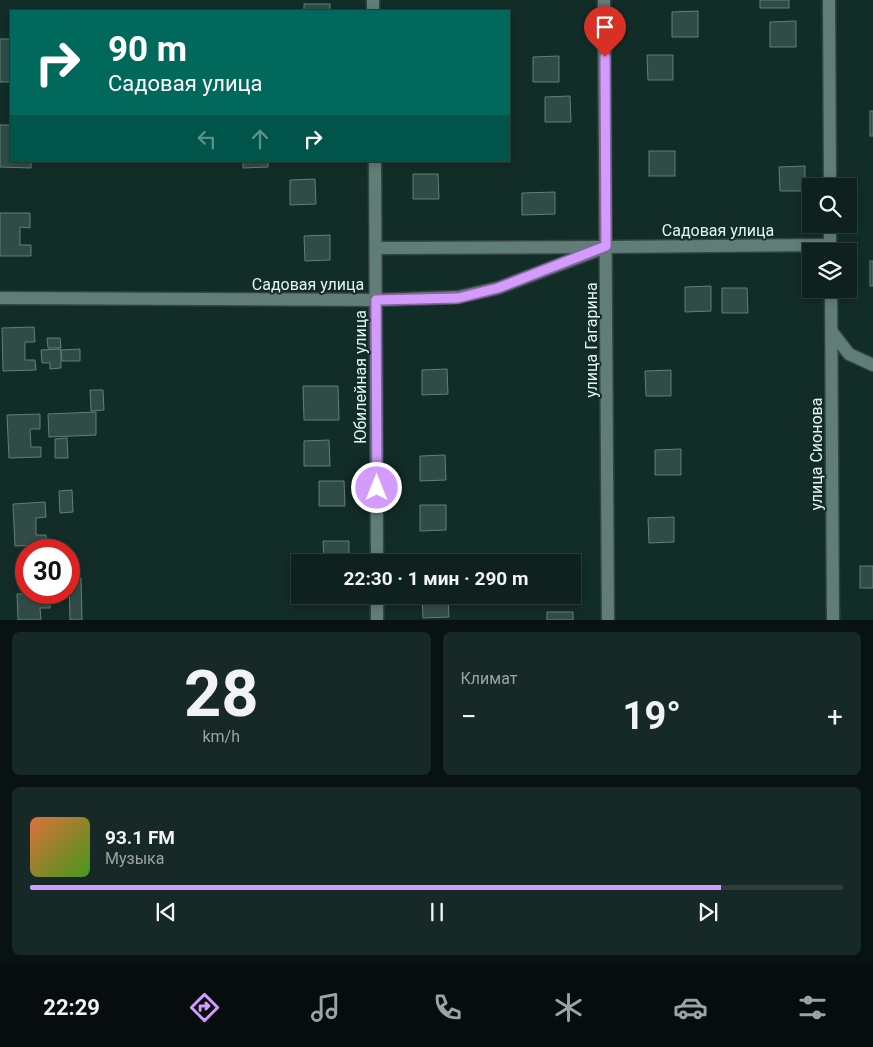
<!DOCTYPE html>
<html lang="ru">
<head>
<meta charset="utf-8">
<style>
	body { margin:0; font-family:Roboto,sans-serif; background:#172926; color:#f1f3f6; height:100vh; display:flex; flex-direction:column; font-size:19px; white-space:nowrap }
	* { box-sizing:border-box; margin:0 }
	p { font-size:16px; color:#9ba3a4 }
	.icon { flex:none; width:28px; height:28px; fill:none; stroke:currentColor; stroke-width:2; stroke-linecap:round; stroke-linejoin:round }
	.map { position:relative; height:620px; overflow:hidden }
	.details { display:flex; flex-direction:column; gap:12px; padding:12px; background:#081210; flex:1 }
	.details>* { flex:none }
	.top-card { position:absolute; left:10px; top:10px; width:500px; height:152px; border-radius:0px; box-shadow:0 2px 8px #0003,0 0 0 1px #2e3e3b; background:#00695c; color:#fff; overflow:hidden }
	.tools { position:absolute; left:802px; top:178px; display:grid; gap:10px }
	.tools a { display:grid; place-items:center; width:55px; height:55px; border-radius:0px; background:#0e211d; box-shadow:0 2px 8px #0003,0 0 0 1px #2e3e3b; font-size:25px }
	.speed { position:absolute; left:15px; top:539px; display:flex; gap:10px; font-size:25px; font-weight:700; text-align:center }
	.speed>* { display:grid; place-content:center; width:65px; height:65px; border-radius:50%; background:#0e211d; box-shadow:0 2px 8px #0003,0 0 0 1px #2e3e3b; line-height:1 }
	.speed .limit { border:8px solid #d22; background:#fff; color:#111 }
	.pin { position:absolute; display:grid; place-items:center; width:42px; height:42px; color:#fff; margin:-51px -21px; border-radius:50% 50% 50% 0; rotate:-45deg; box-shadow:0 0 5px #0007 }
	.pin .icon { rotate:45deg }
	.me { position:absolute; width:55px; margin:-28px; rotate:0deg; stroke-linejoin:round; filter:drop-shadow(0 0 4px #0008) }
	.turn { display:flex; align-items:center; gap:18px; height:105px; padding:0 15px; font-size:22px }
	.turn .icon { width:65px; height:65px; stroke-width:2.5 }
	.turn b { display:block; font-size:35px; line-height:42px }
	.lanes { display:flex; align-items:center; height:48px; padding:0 15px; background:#0003; justify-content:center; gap:25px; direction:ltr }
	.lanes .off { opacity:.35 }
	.big { font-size:38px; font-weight:700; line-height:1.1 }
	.details .widget { flex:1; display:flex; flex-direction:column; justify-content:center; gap:8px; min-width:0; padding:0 18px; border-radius:8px; background:#172926 }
	.details .dial { align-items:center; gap:0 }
	.dial b { font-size:65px; line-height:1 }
	.song { display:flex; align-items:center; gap:15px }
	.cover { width:60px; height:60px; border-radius:8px; background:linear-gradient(135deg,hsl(20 70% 55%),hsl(100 70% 35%)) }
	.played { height:5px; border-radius:2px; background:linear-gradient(90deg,#d39cfc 85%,#2e3e3b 85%) }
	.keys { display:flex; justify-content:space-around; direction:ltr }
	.heat { display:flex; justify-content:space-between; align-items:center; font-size:28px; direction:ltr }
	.details .tiles { flex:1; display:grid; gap:12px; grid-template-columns:1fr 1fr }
	.widget:last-child { grid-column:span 2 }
	.trip { position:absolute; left:291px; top:554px; width:290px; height:50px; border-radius:0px; background:#0e211d; box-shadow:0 2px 8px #0003,0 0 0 1px #2e3e3b; font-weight:700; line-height:50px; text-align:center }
	.menu { display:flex; height:80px; justify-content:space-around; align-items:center; background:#060d0c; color:#9ba3a4 }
	.menu .icon { width:35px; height:35px }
	.menu .on { color:#d39cfc }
	.menu b { font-size:22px; color:#f1f3f6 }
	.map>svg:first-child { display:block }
	.building { fill:#314c46; stroke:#637f79 }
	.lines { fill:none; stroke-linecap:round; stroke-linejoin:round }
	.minor-casing { stroke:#324541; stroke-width:15 }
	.minor { stroke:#617d77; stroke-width:12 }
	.route-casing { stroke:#8965a4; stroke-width:12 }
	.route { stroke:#d39cfc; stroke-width:9 }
	.labels { text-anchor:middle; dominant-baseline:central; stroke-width:4; stroke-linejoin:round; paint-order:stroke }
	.street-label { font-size:16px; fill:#e4f4f0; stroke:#122c27 }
</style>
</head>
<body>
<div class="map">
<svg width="873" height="620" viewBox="0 0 873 620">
	<rect width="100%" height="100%" fill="#122c27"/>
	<g class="building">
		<rect x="760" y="0" width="29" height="8"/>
		<rect x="304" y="4" width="26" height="7"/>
		<path d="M698,11V37H672V12Z"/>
		<path d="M796,21V47H770V22Z"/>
		<rect x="0" y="39" width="11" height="43"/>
		<path d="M647,55H673V80H648Z"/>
		<path d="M559,56V82H533V57Z"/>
		<path d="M570,96L571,122H545V97Z"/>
		<rect x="870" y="111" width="3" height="25"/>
		<path d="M0,125H11V161H31V168L0,167Z"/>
		<rect x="649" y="151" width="26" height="25"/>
		<path d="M243,161H268V167L243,168Z"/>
		<path d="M805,166V191H780L779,167Z"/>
		<path d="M413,174H438L439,199H413Z"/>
		<path d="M315,179L316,204L290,205V180Z"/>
		<path d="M555,192V214L522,215V193Z"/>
		<path d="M0,213H30V228L20,227V245H31V256H0Z"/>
		<path d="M330,235V260L305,261L304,236Z"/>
		<rect x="870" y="261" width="3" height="25"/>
		<path d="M711,286V311L685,312V287Z"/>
		<path d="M722,288H747L748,313H722Z"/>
		<path d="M34,327L35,342H25V360H35L36,370L3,371L2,328Z"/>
		<path d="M47,338H60L61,348H48Z"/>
		<path d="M61,349V368L50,369V363H42L41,350Z"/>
		<path d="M80,349V361H62L61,350Z"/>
		<path d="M447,369L448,394L422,395V370Z"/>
		<path d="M671,370V396H646L645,371Z"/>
		<path d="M303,386H338L339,420H304Z"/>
		<path d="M90,390H103L104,410L91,411Z"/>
		<path d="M96,412V435L49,437L48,414Z"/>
		<path d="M40,414V429H30L31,447H41V457L9,458L7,415Z"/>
		<path d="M67,438L68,458H55V439Z"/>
		<path d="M329,440L330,466H304V441Z"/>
		<path d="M681,449V475H655V450Z"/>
		<path d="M445,455L446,480L420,481V456Z"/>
		<path d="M319,481H344L345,506H319Z"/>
		<path d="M72,490L73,512L60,513L59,491Z"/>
		<path d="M45,502L46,517L36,518V535H46L47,545L15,546L13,504Z"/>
		<path d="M420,505H446V530L420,531Z"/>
		<path d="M674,517V542L649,543L648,518Z"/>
		<path d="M323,541H349V562H324Z"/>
		<rect x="860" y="566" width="13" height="22"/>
		<path d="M81,578L82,620H70L69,579Z"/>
		<path d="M50,593V608H40L41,620H18L17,594Z"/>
		<path d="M422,595H448L449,617L423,618Z"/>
		<rect x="547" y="612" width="26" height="8"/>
	</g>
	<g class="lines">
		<g class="minor-casing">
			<g id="minor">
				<path d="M373,0V11"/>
				<path d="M604,0L608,620"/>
				<path d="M829,0L830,186"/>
				<path d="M375,161L377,562"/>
				<path d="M830,224V251"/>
				<path d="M376,248L599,247"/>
				<path d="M831,289L833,620"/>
				<path d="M0,298L376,300L458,297L498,288L606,247L830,245"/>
				<path d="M832,332L849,354L873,365"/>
				<path d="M377,595V620"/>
			</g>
		</g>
		<use href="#minor" class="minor"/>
	</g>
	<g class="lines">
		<g class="route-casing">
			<path id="route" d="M377,488L376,300L458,298L498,288L606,246L605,57"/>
		</g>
		<use href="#route" class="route"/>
	</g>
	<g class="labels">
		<g class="street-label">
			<text x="718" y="230">Садовая улица</text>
			<text x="308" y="284">Садовая улица</text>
			<text transform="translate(591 340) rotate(-90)">улица Гагарина</text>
			<text transform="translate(360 377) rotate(-90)">Юбилейная улица</text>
			<text transform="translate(816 454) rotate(-90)">улица Сионова</text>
		</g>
	</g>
</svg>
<div class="tools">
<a><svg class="icon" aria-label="search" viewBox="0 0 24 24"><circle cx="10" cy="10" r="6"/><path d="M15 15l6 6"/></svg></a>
<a><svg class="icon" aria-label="layers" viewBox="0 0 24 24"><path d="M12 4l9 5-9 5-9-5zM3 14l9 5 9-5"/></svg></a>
</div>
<div class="speed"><div class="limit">30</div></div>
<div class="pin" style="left:605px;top:57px;background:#d93025"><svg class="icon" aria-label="arrive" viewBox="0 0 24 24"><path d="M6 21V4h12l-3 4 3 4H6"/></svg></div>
<svg class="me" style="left:377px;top:488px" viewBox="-20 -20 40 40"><circle r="17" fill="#d39cfc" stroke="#fff" stroke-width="3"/><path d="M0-11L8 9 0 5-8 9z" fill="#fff"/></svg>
<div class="trip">22:30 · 1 мин · 290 m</div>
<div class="top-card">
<div class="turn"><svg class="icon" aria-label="right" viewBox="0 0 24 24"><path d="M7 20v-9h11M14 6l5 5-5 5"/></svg><div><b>90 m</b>Садовая улица</div></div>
<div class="lanes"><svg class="icon off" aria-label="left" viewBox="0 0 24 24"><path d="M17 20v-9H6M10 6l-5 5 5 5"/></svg><svg class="icon off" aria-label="ahead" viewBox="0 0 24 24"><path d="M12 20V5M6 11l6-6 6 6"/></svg><svg class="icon" aria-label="right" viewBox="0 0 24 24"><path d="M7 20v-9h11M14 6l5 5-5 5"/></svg></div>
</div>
</div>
<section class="details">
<div class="tiles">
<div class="widget dial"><b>28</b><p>km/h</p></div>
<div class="widget"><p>Климат</p>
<div class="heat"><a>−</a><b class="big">19°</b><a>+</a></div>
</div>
<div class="widget">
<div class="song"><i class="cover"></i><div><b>93.1 FM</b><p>Музыка</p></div></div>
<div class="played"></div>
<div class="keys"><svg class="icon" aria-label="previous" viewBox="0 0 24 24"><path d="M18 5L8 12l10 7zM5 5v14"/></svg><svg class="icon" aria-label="pause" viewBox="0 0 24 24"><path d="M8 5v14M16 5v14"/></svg><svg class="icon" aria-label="next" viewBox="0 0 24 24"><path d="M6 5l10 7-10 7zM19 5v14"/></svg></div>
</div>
</div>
</section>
<nav class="menu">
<b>22:29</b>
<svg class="icon on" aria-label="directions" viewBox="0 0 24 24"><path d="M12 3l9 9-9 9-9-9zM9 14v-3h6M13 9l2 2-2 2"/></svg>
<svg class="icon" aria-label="music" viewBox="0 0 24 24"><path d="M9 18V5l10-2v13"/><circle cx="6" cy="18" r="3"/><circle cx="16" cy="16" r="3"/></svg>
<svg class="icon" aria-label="phone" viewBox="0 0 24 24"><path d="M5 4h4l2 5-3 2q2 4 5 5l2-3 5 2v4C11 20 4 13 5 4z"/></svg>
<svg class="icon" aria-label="climate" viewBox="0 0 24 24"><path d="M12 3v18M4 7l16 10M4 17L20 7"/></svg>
<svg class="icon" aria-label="car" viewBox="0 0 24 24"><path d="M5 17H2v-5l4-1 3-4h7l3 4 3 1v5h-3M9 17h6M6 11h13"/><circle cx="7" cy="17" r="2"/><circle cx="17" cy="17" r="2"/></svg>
<svg class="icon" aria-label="filters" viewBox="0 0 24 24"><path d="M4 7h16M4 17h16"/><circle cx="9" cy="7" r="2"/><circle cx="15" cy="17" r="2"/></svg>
</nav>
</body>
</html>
